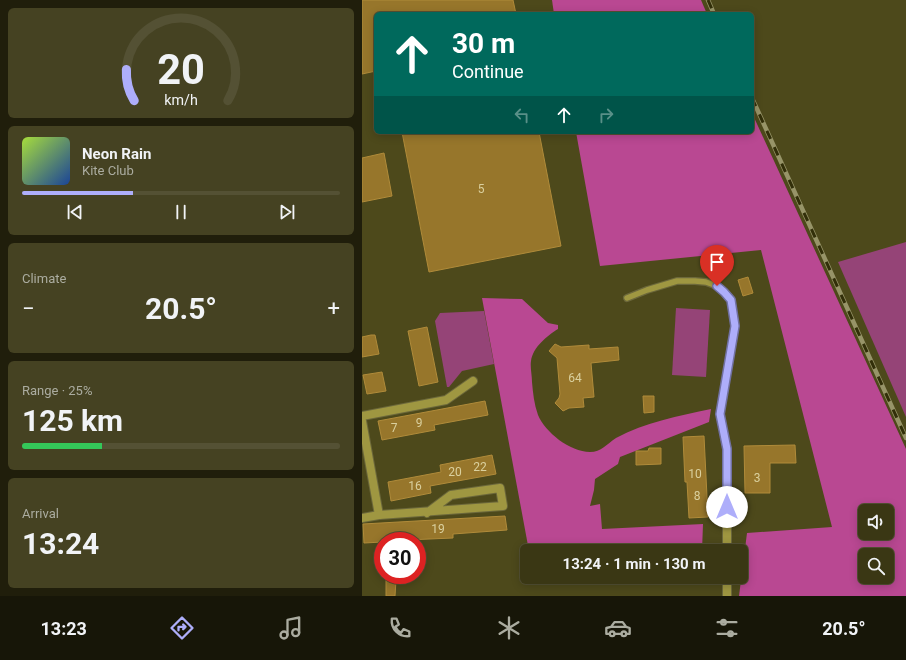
<!DOCTYPE html>
<html lang="en">
<head>
<meta charset="utf-8">
<style>
	body { margin:0; font-family:Roboto,sans-serif; background:#454222; color:#f1f3f6; height:100vh; display:flex; flex-direction:column; font-size:15px; white-space:nowrap }
	* { box-sizing:border-box; margin:0 }
	p { font-size:13px; color:#abaca0 }
	.icon { flex:none; width:22px; height:22px; fill:none; stroke:currentColor; stroke-width:2; stroke-linecap:round; stroke-linejoin:round }
	.map { position:relative; flex:1; overflow:hidden }
	.sheet { display:flex; flex-direction:column; gap:8px; padding:8px; background:#201e0b; width:362px }
	.sheet>* { flex:none }
	.hud { position:absolute; left:12px; top:12px; width:380px; height:122px; border-radius:6px; box-shadow:0 2px 10px #0003,0 0 0 1px #545134; background:#00695c; color:#fff; overflow:hidden }
	.tools { position:absolute; left:496px; top:504px; display:grid; gap:8px }
	.tools a { display:grid; place-items:center; width:36px; height:36px; border-radius:6px; background:#3a3714; box-shadow:0 2px 10px #0003,0 0 0 1px #545134; font-size:20px }
	.speed { position:absolute; left:12px; top:532px; display:flex; gap:8px; font-size:20px; font-weight:700; text-align:center }
	.speed>* { display:grid; place-content:center; width:52px; height:52px; border-radius:50%; background:#3a3714; box-shadow:0 2px 10px #0003,0 0 0 1px #545134; line-height:1 }
	.speed .limit { border:6px solid #d22; background:#fff; color:#111 }
	.pin { position:absolute; display:grid; place-items:center; width:34px; height:34px; color:#fff; margin:-41px -17px; border-radius:50% 50% 50% 0; rotate:-45deg; box-shadow:0 0 4px #0007 }
	.pin .icon { rotate:45deg }
	.me { position:absolute; width:44px; margin:-22px; rotate:0deg; stroke-linejoin:round; filter:drop-shadow(0 0 3px #0008) }
	.turn { display:flex; align-items:center; gap:14px; height:84px; padding:0 12px; font-size:18px }
	.turn .icon { width:52px; height:52px; stroke-width:2.5 }
	.turn b { display:block; font-size:28px; line-height:34px }
	.lanes { display:flex; align-items:center; height:38px; padding:0 12px; background:#0003; justify-content:center; gap:20px; direction:ltr }
	.lanes .off { opacity:.35 }
	.big { font-size:30px; font-weight:700; line-height:1.1 }
	.sheet .card { flex:1; display:flex; flex-direction:column; justify-content:center; gap:6px; min-width:0; padding:0 14px; border-radius:6px; background:#454222 }
	.sheet .dial { align-items:center; gap:0 }
	.dial svg { height:104px; overflow:visible; fill:none; stroke:#545134; stroke-width:7; stroke-linecap:round; text-anchor:middle }
	.dial text { fill:#f1f3f6; stroke:none }
	.song { display:flex; align-items:center; gap:12px }
	.cover { width:48px; height:48px; border-radius:6px; background:linear-gradient(135deg,hsl(80 70% 55%),hsl(220 70% 35%)) }
	.played { height:4px; border-radius:2px; background:linear-gradient(90deg,#aeaefa 35%,#545134 35%) }
	.keys { display:flex; justify-content:space-around; direction:ltr }
	.heat { display:flex; justify-content:space-between; align-items:center; font-size:22px; direction:ltr }
	.charge { height:6px; border-radius:3px; background:linear-gradient(90deg,#34c759 25%,#545134 0) }
	.trip { position:absolute; left:158px; top:544px; width:228px; height:40px; border-radius:6px; background:#3a3714; box-shadow:0 2px 10px #0003,0 0 0 1px #545134; font-weight:700; line-height:40px; text-align:center }
	.menu { display:flex; height:64px; justify-content:space-around; align-items:center; background:#171608; color:#abaca0 }
	.menu .icon { width:28px; height:28px }
	.menu .current { color:#aeaefa }
	.menu b { font-size:18px; color:#f1f3f6 }
	main { display:flex; flex:1; min-height:0 }
	.map>svg:first-child { display:block }
	.green { fill:#954477 }
	.forest { fill:#b94892; fill-rule:evenodd }
	.building { fill:#97762b; stroke:#b08b3a }
	.lines { fill:none; stroke-linecap:round; stroke-linejoin:round }
	.lane-casing { stroke:#6c683b; stroke-width:8 }
	.street-casing { stroke:#6c683b; stroke-width:10 }
	.lane { stroke:#9f9741; stroke-width:5.5 }
	.street { stroke:#9f9741; stroke-width:8 }
	.rail-casing { stroke:#979468; stroke-width:4.5 }
	.rail { stroke:#322f09; stroke-width:3; stroke-dasharray:9; stroke-linecap:butt }
	.route-casing { stroke:#7171a2; stroke-width:10 }
	.route { stroke:#aeaefa; stroke-width:7 }
	.labels { text-anchor:middle; dominant-baseline:central; stroke-width:4; stroke-linejoin:round; paint-order:stroke }
	.number-label { font-size:12px; fill:#dad09e }
</style>
</head>
<body>
<main>
<section class="sheet">
<div class="card dial"><svg viewBox="0 0 100 80">
<path d="M14 69A42 42 0 1 1 86 69"/>
<path d="M14 69A42 42 0 0 1 8 45" stroke="#aeaefa"/>
<text x="50" y="56" font-size="32" font-weight="700">20</text>
<text x="50" y="72" font-size="11">km/h</text>
</svg></div>
<div class="card">
<div class="song"><i class="cover"></i><div><b>Neon Rain</b><p>Kite Club</p></div></div>
<div class="played"></div>
<div class="keys"><svg class="icon" aria-label="previous" viewBox="0 0 24 24"><path d="M18 5L8 12l10 7zM5 5v14"/></svg><svg class="icon" aria-label="pause" viewBox="0 0 24 24"><path d="M8 5v14M16 5v14"/></svg><svg class="icon" aria-label="next" viewBox="0 0 24 24"><path d="M6 5l10 7-10 7zM19 5v14"/></svg></div>
</div>
<div class="card"><p>Climate</p>
<div class="heat"><a>−</a><b class="big">20.5°</b><a>+</a></div>
</div>
<div class="card"><p>Range · 25%</p><b class="big">125 km</b><div class="charge"></div></div>
<div class="card"><p>Arrival</p><b class="big">13:24</b></div>
</section>
<div class="map">
<svg width="544" height="596" viewBox="0 0 544 596">
	<rect width="100%" height="100%" fill="#4d491b"/>
	<g class="green">
		<path d="M544,242V417L476,262Z"/>
		<path d="M314,308L348,310L344,377L310,375Z"/>
		<path d="M122,311L132,364L100,371L87,387H85L73,321L78,313Z"/>
	</g>
	<g class="forest">
		<path d="M190,0H339L345,14H192Z"/>
		<path d="M390,113L544,449V596H377L385,533L470,527L399,250L238,266L214,132H390ZM503,511H525V533H503ZM503,555H525V577H503Z"/>
		<path d="M120,298L160,299L186,323L196,325V329C185,336 171,347 169,361C168,367 170,375 170,382C171,393 172,404 176,415C183,432 208,452 228,452C239,452 245,444 254,438C283,422 317,416 349,409L347,422L258,457L256,464L233,479L232,490L228,506L238,504L240,529L341,524L340,551H167Z"/>
	</g>
	<g class="building">
		<path d="M0,0H151L154,14H14V71L0,74Z"/>
		<path d="M40,132H177L199,246L67,272Z"/>
		<path d="M22,153L30,196L0,202V158Z"/>
		<path d="M352,265L364,268L362,278L350,277Z"/>
		<path d="M386,277L391,293L381,296L376,280Z"/>
		<path d="M65,327L76,382L57,386L46,331Z"/>
		<path d="M9,335H13L17,354L0,357V337Z"/>
		<path d="M193,344L199,347L227,345V349L256,347L257,360L229,363L232,397L221,398L222,407L207,408L201,411L193,403L197,398L198,394L195,358L187,351Z"/>
		<path d="M20,372L24,391L5,394L1,375Z"/>
		<path d="M281,396H292V412L282,413Z"/>
		<path d="M123,401L126,415L72,425L73,430L20,440L16,421Z"/>
		<path d="M342,436L346,517L327,518L325,482H323L321,437Z"/>
		<path d="M433,445L434,463H408V493H383L382,446Z"/>
		<path d="M287,448H299V464L274,465V451H286Z"/>
		<path d="M130,455L134,474L68,486L69,493L29,501L26,482L79,472L78,465Z"/>
		<path d="M143,516L145,530L91,534V538L21,541V542L2,543L1,524Z"/>
		<path d="M24,580H34L33,596H24Z"/>
	</g>
	<g class="lines">
		<g class="lane-casing">
			<path id="lane" d="M265,298L285,290L315,281H333L344,282L355,286L362,292L369,300L373,325L358,414L365,449"/>
		</g>
		<g class="street-casing">
			<g id="street">
				<path d="M0,416L84,400L111,381"/>
				<path d="M0,421L17,515"/>
				<path d="M365,449V551"/>
				<path d="M0,518L17,515L141,506L138,488L89,495L65,513"/>
				<path d="M365,577V596"/>
			</g>
		</g>
		<use href="#lane" class="lane"/>
		<use href="#street" class="street"/>
		<g class="rail-casing">
			<g id="rail">
				<path d="M346,0L352,14"/>
				<path d="M390,98L544,438"/>
			</g>
		</g>
		<use href="#rail" class="rail"/>
	</g>
	<g class="lines">
		<g class="route-casing">
			<path id="route" d="M355,286L362,292L369,300L373,326L358,414L365,449V507"/>
		</g>
		<use href="#route" class="route"/>
	</g>
	<g class="labels">
		<g class="number-label">
			<text x="119" y="189">5</text>
			<text x="213" y="378">64</text>
			<text x="57" y="423">9</text>
			<text x="32" y="428">7</text>
			<text x="118" y="467">22</text>
			<text x="93" y="472">20</text>
			<text x="333" y="474">10</text>
			<text x="395" y="478">3</text>
			<text x="53" y="486">16</text>
			<text x="335" y="496">8</text>
			<text x="76" y="529">19</text>
		</g>
	</g>
</svg>
<div class="tools">
<a><svg class="icon" aria-label="sound" viewBox="0 0 24 24"><path d="M4 9h4l5-4v14l-5-4H4zM17 9q2 3 0 6"/></svg></a>
<a><svg class="icon" aria-label="search" viewBox="0 0 24 24"><circle cx="10" cy="10" r="6"/><path d="M15 15l6 6"/></svg></a>
</div>
<div class="speed"><div class="limit">30</div></div>
<div class="pin" style="left:355px;top:286px;background:#d93025"><svg class="icon" aria-label="arrive" viewBox="0 0 24 24"><path d="M6 21V4h12l-3 4 3 4H6"/></svg></div>
<svg class="me" style="left:365px;top:507px" viewBox="-20 -20 40 40"><circle r="19" fill="#fff"/><path d="M0-13L10 11 0 6-10 11z" fill="#aeaefa"/></svg>
<div class="trip">13:24 · 1 min · 130 m</div>
<div class="hud">
<div class="turn"><svg class="icon" aria-label="ahead" viewBox="0 0 24 24"><path d="M12 20V5M6 11l6-6 6 6"/></svg><div><b>30 m</b>Continue</div></div>
<div class="lanes"><svg class="icon off" aria-label="left" viewBox="0 0 24 24"><path d="M17 20v-9H6M10 6l-5 5 5 5"/></svg><svg class="icon" aria-label="ahead" viewBox="0 0 24 24"><path d="M12 20V5M6 11l6-6 6 6"/></svg><svg class="icon off" aria-label="right" viewBox="0 0 24 24"><path d="M7 20v-9h11M14 6l5 5-5 5"/></svg></div>
</div>
</div>
</main>
<nav class="menu">
<b>13:23</b>
<svg class="icon current" aria-label="directions" viewBox="0 0 24 24"><path d="M12 3l9 9-9 9-9-9zM9 14v-3h6M13 9l2 2-2 2"/></svg>
<svg class="icon" aria-label="music" viewBox="0 0 24 24"><path d="M9 18V5l10-2v13"/><circle cx="6" cy="18" r="3"/><circle cx="16" cy="16" r="3"/></svg>
<svg class="icon" aria-label="phone" viewBox="0 0 24 24"><path d="M5 4h4l2 5-3 2q2 4 5 5l2-3 5 2v4C11 20 4 13 5 4z"/></svg>
<svg class="icon" aria-label="climate" viewBox="0 0 24 24"><path d="M12 3v18M4 7l16 10M4 17L20 7"/></svg>
<svg class="icon" aria-label="car" viewBox="0 0 24 24"><path d="M5 17H2v-5l4-1 3-4h7l3 4 3 1v5h-3M9 17h6M6 11h13"/><circle cx="7" cy="17" r="2"/><circle cx="17" cy="17" r="2"/></svg>
<svg class="icon" aria-label="filters" viewBox="0 0 24 24"><path d="M4 7h16M4 17h16"/><circle cx="9" cy="7" r="2"/><circle cx="15" cy="17" r="2"/></svg>
<b>20.5°</b>
</nav>
</body>
</html>
